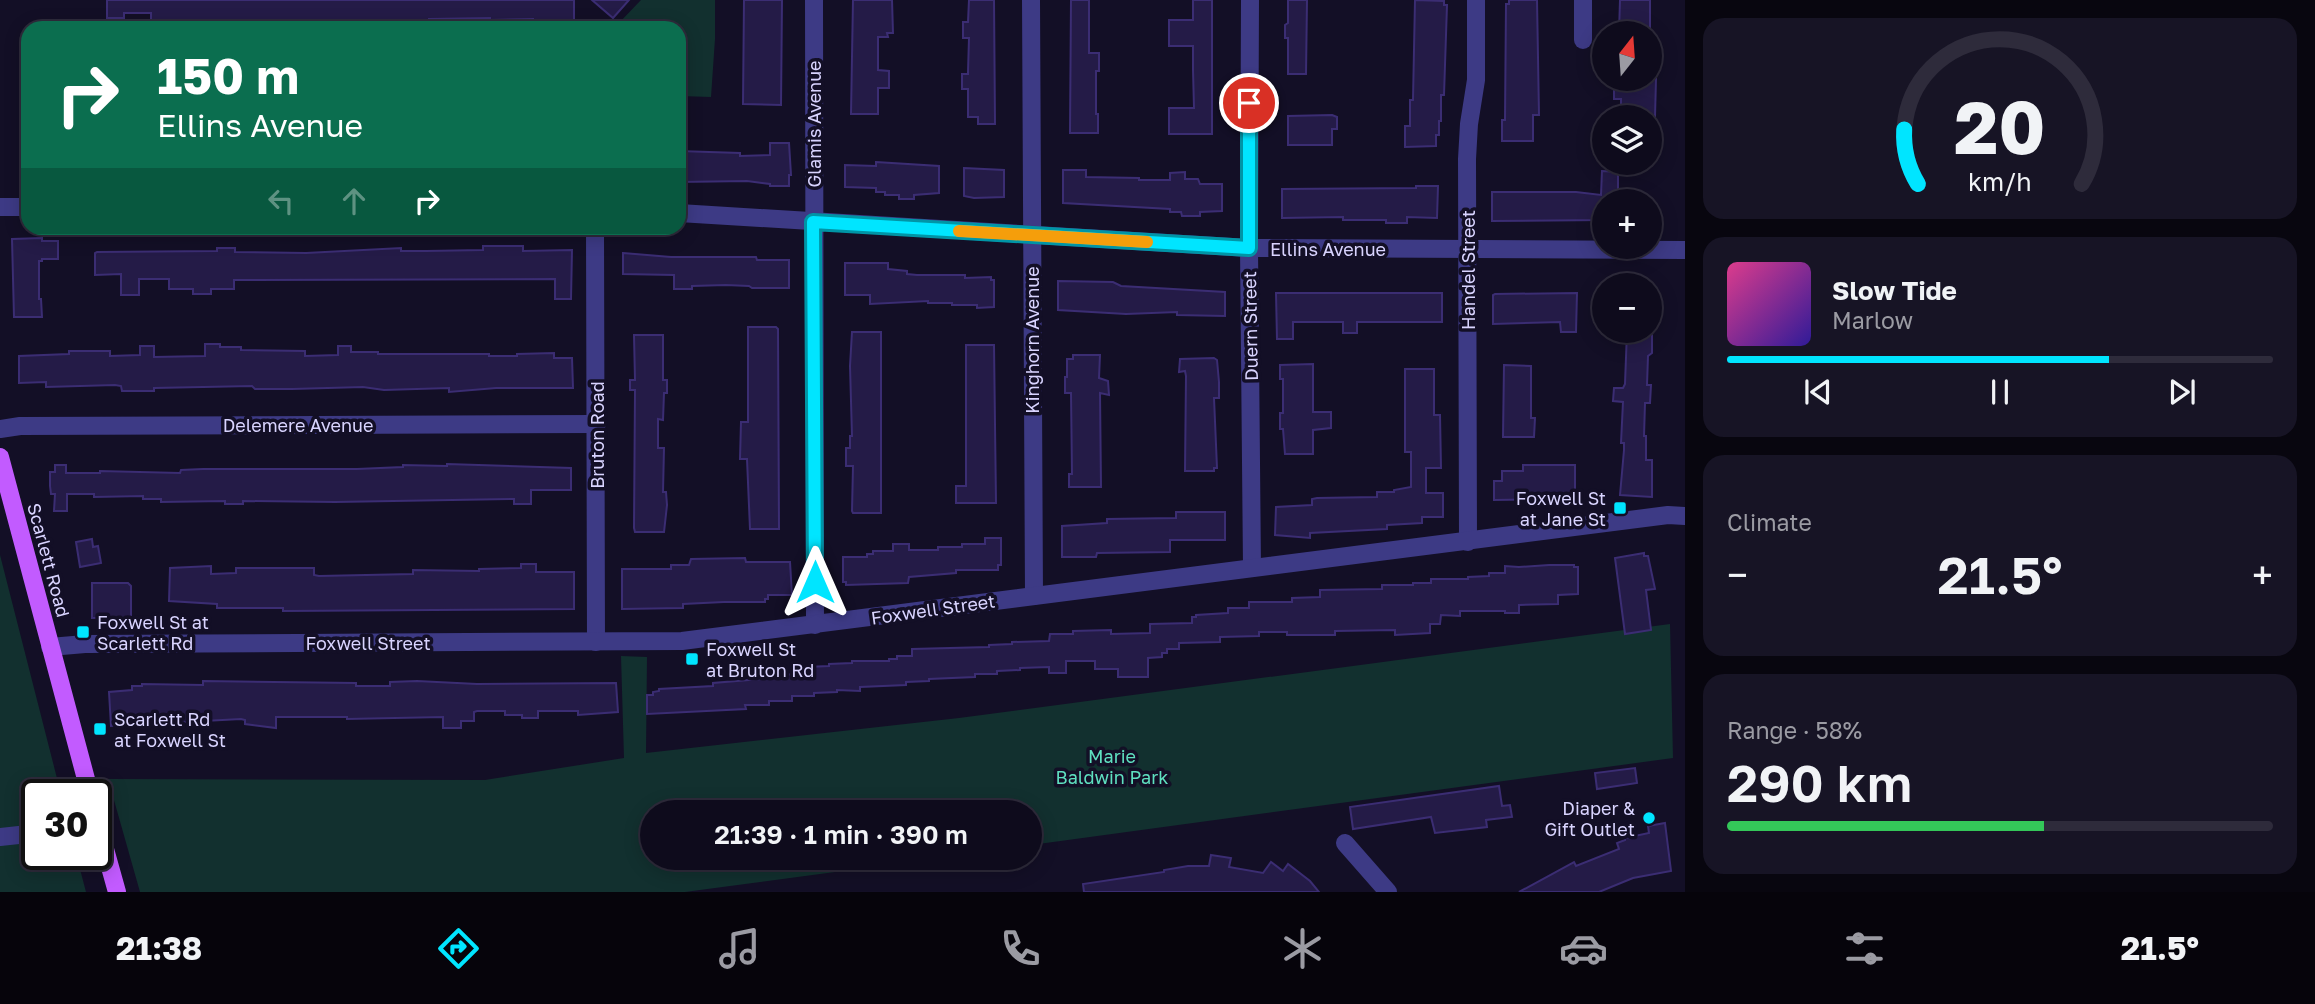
<!DOCTYPE html>
<html lang="en">
<head>
<meta charset="utf-8">
<style>
	body { margin:0; font-family:"Golos Text",sans-serif; background:#171425; color:#f1f3f6; height:100vh; display:flex; flex-direction:column; font-size:26px; white-space:nowrap }
	* { box-sizing:border-box; margin:0 }
	p { font-size:23px; color:#9b9ba3 }
	.icon { flex:none; width:38px; height:38px; fill:none; stroke:currentColor; stroke-width:2; stroke-linecap:round; stroke-linejoin:round }
	.map { position:relative; flex:1; overflow:hidden }
	.panel { display:flex; flex-direction:column; gap:18px; padding:18px; background:#08060f; width:630px }
	.panel>* { flex:none }
	.hud { position:absolute; left:21px; top:21px; width:665px; height:214px; border-radius:21px; box-shadow:0 4px 18px #0003,0 0 0 2px #2e2b3b; background:#0b6e4f; color:#fff; overflow:hidden }
	.needle { width:46px; rotate:17deg }
	.controls { position:absolute; left:1592px; top:21px; display:grid; gap:14px }
	.controls a { display:grid; place-items:center; width:70px; height:70px; border-radius:50%; background:#0e0b1c; box-shadow:0 4px 18px #0003,0 0 0 2px #2e2b3b; font-size:35px }
	.speed { position:absolute; left:21px; top:779px; display:flex; gap:14px; font-size:35px; font-weight:700; text-align:center }
	.speed>* { display:grid; place-content:center; width:91px; height:91px; border-radius:50%; background:#0e0b1c; box-shadow:0 4px 18px #0003,0 0 0 2px #2e2b3b; line-height:1 }
	.speed .limit { border:4px solid #111; border-radius:10px; background:#fff; color:#111 }
	.pin { position:absolute; display:grid; place-items:center; width:60px; height:60px; color:#fff; margin:-30px; border:4px solid #fff; border-radius:50%; box-shadow:0 2px 7px #0007 }
	.me { position:absolute; width:77px; margin:-38px; rotate:0deg; stroke-linejoin:round; filter:drop-shadow(0 0 5px #0008) }
	.turn { display:flex; align-items:center; gap:24px; height:147px; padding:0 21px; font-size:32px }
	.turn .icon { width:91px; height:91px; stroke-width:2.5 }
	.turn b { display:block; font-size:49px; line-height:60px }
	.lanes { display:flex; align-items:center; height:66px; padding:0 21px; background:#0003; justify-content:center; gap:35px; direction:ltr }
	.lanes .off { opacity:.35 }
	.big { font-size:52px; font-weight:600; line-height:1.1 }
	.panel .tile { flex:1; display:flex; flex-direction:column; justify-content:center; gap:10px; min-width:0; padding:0 24px; border-radius:21px; background:#171425 }
	.panel .dial { align-items:center; gap:0 }
	.dial svg { height:182px; overflow:visible; fill:none; stroke:#2e2b3b; stroke-width:7; stroke-linecap:round; text-anchor:middle }
	.dial text { fill:#f1f3f6; stroke:none }
	.song { display:flex; align-items:center; gap:21px }
	.cover { width:84px; height:84px; border-radius:10px; background:linear-gradient(135deg,hsl(330 70% 55%),hsl(250 70% 35%)) }
	.played { height:7px; border-radius:4px; background:linear-gradient(90deg,#00e5ff 70%,#2e2b3b 70%) }
	.keys { display:flex; justify-content:space-around; direction:ltr }
	.heat { display:flex; justify-content:space-between; align-items:center; font-size:38px; direction:ltr }
	.charge { height:10px; border-radius:5px; background:linear-gradient(90deg,#34c759 58%,#2e2b3b 0) }
	.trip { position:absolute; left:640px; top:800px; width:402px; height:70px; border-radius:35px; background:#0e0b1c; box-shadow:0 4px 18px #0003,0 0 0 2px #2e2b3b; font-weight:600; line-height:70px; text-align:center }
	.tab-bar { display:flex; height:112px; justify-content:space-around; align-items:center; background:#06040b; color:#9b9ba3 }
	.tab-bar .icon { width:49px; height:49px }
	.tab-bar .selected { color:#00e5ff }
	.tab-bar b { font-size:32px; color:#f1f3f6 }
	main { display:flex; flex:1; min-height:0 }
	.map>svg:first-child { display:block }
	.green { fill:#12302f }
	.building { fill:#241b47; stroke:#3b2d73; stroke-width:2 }
	.lines { fill:none; stroke-linecap:round; stroke-linejoin:round }
	.minor { stroke:#3d3a85; stroke-width:18 }
	.major { stroke:#c25bff; stroke-width:18 }
	.route-casing { stroke:#0095a6; stroke-width:18 }
	.route { stroke:#00e5ff; stroke-width:12 }
	.slow { stroke:#f59e0b; stroke-width:12 }
	.poi-dot { fill:#00e5ff; stroke:#130f26; stroke-width:2.5 }
	.labels { text-anchor:middle; dominant-baseline:central; stroke-width:7; stroke-linejoin:round; paint-order:stroke }
	.street-label { font-size:18px; fill:#d9d4ff; stroke:#130f26 }
	.poi-label { font-size:18px; fill:#d9d4ff; stroke:#130f26; text-anchor:start }
	.park-label { font-size:18px; fill:#5fe0c0; stroke:#130f26 }
</style>
</head>
<body>
<main>
<div class="map">
<svg width="1685" height="892" viewBox="0 0 1685 892">
	<rect width="100%" height="100%" fill="#130f26"/>
	<g class="green">
		<path d="M641,0H715V39L711,97L679,96V28H577L591,25L619,23Z"/>
		<path d="M0,555L61,794H37V854H76L86,892H0Z"/>
		<path d="M1670,624L1673,758L1031,845V812H653V858H940L685,892H140L108,779L485,780L624,758L621,656L647,657L646,753L959,718Z"/>
	</g>
	<g class="building">
		<path d="M107,0H574V22L533,23V19L490,20V18L429,19V23L151,22V13H124V18H107Z"/>
		<path d="M592,0H629L613,18Z"/>
		<path d="M744,0H782L781,105L743,104Z"/>
		<path d="M853,0H892L893,33H887L888,37H878V70L889,71V88H878V114H851Z"/>
		<path d="M969,0H994L995,124H978V117H968V89H962V74H968V72L969,38H963V22H968Z"/>
		<path d="M1071,0H1089V53H1099V71H1096V114H1098V133H1070Z"/>
		<path d="M1193,0H1212V134H1169V108H1194L1193,70V46H1169V20H1193Z"/>
		<path d="M1288,0H1307L1306,74H1288V38H1285V25L1288,23Z"/>
		<path d="M1415,0L1444,1V5H1447L1444,95H1441V121H1439V135H1436V146L1405,147V126H1410V100H1413Z"/>
		<path d="M1509,0H1537L1539,115H1533V141H1502V120H1505L1506,4H1509Z"/>
		<path d="M1620,0H1650V33H1619Z"/>
		<path d="M1614,79H1656L1655,117H1621V99H1614Z"/>
		<path d="M1332,115L1337,117V129H1332V145H1288V116Z"/>
		<path d="M770,143H789L791,175H789V186H770V184L747,181L679,182V151L740,153V156L770,155Z"/>
		<path d="M876,162L939,166V193L914,195V199H899V195H885V192H876V188L845,187V165L876,166Z"/>
		<path d="M964,168L1004,170V197L974,198L964,196Z"/>
		<path d="M1063,170H1086V177L1139,178V180H1170V173L1185,172V179H1198L1200,184H1222V211L1200,212V216H1182L1181,212H1170V209L1063,203Z"/>
		<path d="M1602,171L1618,172V201H1605V220L1492,221V192H1576L1601,195Z"/>
		<path d="M1416,186H1438L1437,218L1407,217V223H1386V220H1343V217L1282,218V189L1416,188Z"/>
		<path d="M42,238V241H58V259H42V261H39V299H41L42,317H14L12,239Z"/>
		<path d="M483,246H523V251L572,250L571,299H555V279L234,280V289H211V294H193V289H169V279H139V295H121V274L95,275V253L97,252L217,251V248H235V252L306,253L401,248V251H426L483,250Z"/>
		<path d="M623,253L671,257H756L757,260H789V288H752L749,286L726,285L692,286V289H674V275L623,274Z"/>
		<path d="M845,263H888V269L907,271V274L917,275H965V278L991,277V280H994V307L977,308V305H952V303H928V301L870,304V295H845Z"/>
		<path d="M1058,281L1113,282L1121,286L1225,292V316L1177,315V312L1126,314L1058,310Z"/>
		<path d="M1276,293H1442V322H1357V333H1343V322H1293V339H1277Z"/>
		<path d="M1577,293L1576,332H1561L1560,322L1493,324V295L1495,294Z"/>
		<path d="M748,327H776L778,329L779,529H750L747,459H740L741,422H748Z"/>
		<path d="M1627,331H1652V353L1648,356L1647,385H1651L1650,403H1645L1644,436H1646V460H1652V497L1620,495L1624,450V443H1621L1623,402L1613,401L1614,388H1623L1625,384Z"/>
		<path d="M852,332H881V513H853L852,511L853,466H846V448H850V436H852L850,366Z"/>
		<path d="M634,335H663V380H667V393H664L663,420L658,419V448H664L663,492H666L667,505L664,532H635L634,528L635,390H630V380H635Z"/>
		<path d="M205,344H220V347H241V350L305,351V356L338,355V346H351V352H378V354H489V356H517V354L554,353V358H572L573,388H496L449,392V388L384,390L363,387L292,389H255L252,386L154,388V391H122L121,386L115,385L46,387V382L19,383V356L69,354V351H110V356L140,355V346H154V357L205,356Z"/>
		<path d="M966,345H994L996,503H956V486H966Z"/>
		<path d="M1073,355H1100L1099,378L1108,381L1109,395L1100,393L1101,487H1069V474H1072L1071,393H1065V377H1067V359H1073Z"/>
		<path d="M1214,358L1217,360L1219,382V398H1214L1217,468H1214V471H1185L1186,376L1185,371L1179,372L1180,359Z"/>
		<path d="M1313,364V412H1331V428L1313,430V454H1285L1283,429H1280V413H1283V379H1280V365Z"/>
		<path d="M1504,365L1531,366V418H1535L1534,437H1503Z"/>
		<path d="M1405,369H1434V415H1440L1441,468H1426V493H1443V517H1422V523L1387,525V529L1310,533V538L1275,535L1276,507L1312,505V499L1317,498L1377,497V492H1394V490L1411,487V452H1405Z"/>
		<path d="M447,464L571,468V490H531V504H514V499L335,502L243,501V504H225V501L161,502V499H143V496L94,497V494H67V511H54L55,494H51L50,486V472H55V465H66V473H100V471L180,473L181,470L203,469H357L403,467V465L447,466Z"/>
		<path d="M1523,465H1575V504H1560V499L1494,500V481H1502V471H1523Z"/>
		<path d="M1176,512H1225V540H1170V552L1097,553L1096,557H1062V526L1107,523V519L1176,518Z"/>
		<path d="M985,538H1001V565H998V570H956V573L909,577L908,583L846,585V582H843V557H867V554H873V551H893V544H909V550H938V547H962V544H985Z"/>
		<path d="M92,539L93,547L98,546L101,563L80,567L76,542Z"/>
		<path d="M1644,553V556H1648L1655,589L1646,590L1651,630L1625,634L1615,558Z"/>
		<path d="M745,558L746,562H790L792,595H768V599H765V602H724L683,604V608L622,609V569H671V565H689L691,559Z"/>
		<path d="M521,564H536V572H574V609L283,611V608H217V604L169,601L170,568L211,566V574L236,573V568H314V575L319,576L413,574V570L479,571V569L521,568Z"/>
		<path d="M1549,565H1574V567H1578V594L1558,595V604L1519,605V613H1505V611H1460V616L1441,615L1440,624H1430V633L1395,635V630L1335,631V635H1287V632H1259V636L1220,637V642L1179,643V649H1167V653H1162V657L1148,658V677H1118V669H1095V661H1066V673H1049V667L1020,668V670L997,671V674H975V677L929,679V681L906,682V685L860,687V691L837,690V692L814,693V696H792V701H769V705H745L746,709L647,714V695H653V692L659,691V689L713,686V683L760,679V676L797,674V670H806V667L829,666V664L852,663V661H889V659H897V656H912V649L989,647V645L1012,644V642L1049,641L1050,634H1073V631L1111,630V634L1150,633V624L1192,623V617H1196V615L1228,613V608H1249V602H1292V598L1320,597V590L1382,589V585H1413V583H1431V579H1468V577L1489,576V573H1505V566L1519,567Z"/>
		<path d="M92,583H128L131,586V617L92,618Z"/>
		<path d="M203,681L356,683V686H390V682L417,681L477,684L616,683L618,712L578,715V711H538V718H522V715H505V711H477L474,712V721H461V728H443V717L347,719V717H276V728L245,724V720L241,719L111,726L109,692L132,690V686H142V684L203,685Z"/>
		<path d="M1635,768L1637,783L1597,789L1595,773Z"/>
		<path d="M1499,786L1502,806L1510,805L1512,817L1486,820L1487,827L1435,833L1431,817L1353,829L1350,807Z"/>
		<path d="M1665,823L1671,871L1633,878L1599,892H1519L1574,862L1576,866L1619,849L1617,843L1625,840V838L1649,833L1648,826Z"/>
		<path d="M1211,855L1231,858L1229,867L1263,873L1271,862L1283,871L1288,864L1310,881L1319,892H1084L1083,884L1164,872V870L1188,866H1209Z"/>
	</g>
	<g class="lines">
		<g class="minor">
			<path d="M814,0L815,625"/>
			<path d="M1031,0L1034,596"/>
			<path d="M1250,0L1249,248L1252,568"/>
			<path d="M1583,40V0"/>
			<path d="M0,207H28"/>
			<path d="M679,213L1249,248L1685,250"/>
			<path d="M595,228L596,642"/>
			<path d="M0,429L20,426L597,424"/>
			<path d="M1468,542L1467,159L1469,124L1476,80V0"/>
			<path d="M50,647L85,644L682,641L1668,515L1685,516"/>
			<path d="M0,837L37,833"/>
			<path d="M1345,843L1388,892"/>
		</g>
		<g class="major">
			<path d="M0,457L90,794"/>
			<path d="M96,817L117,892"/>
		</g>
	</g>
	<g class="lines">
		<g class="route-casing">
			<path id="route" d="M815,582L813,222L1249,248V103"/>
		</g>
		<use href="#route" class="route"/>
		<path class="slow" d="M959,231L1147,242"/>
	</g>
	<g class="poi-dot">
		<rect x="1613" y="501" width="14" height="14" rx="3.5"/>
		<rect x="76" y="625" width="14" height="14" rx="3.5"/>
		<rect x="685" y="652" width="14" height="14" rx="3.5"/>
		<rect x="93" y="722" width="14" height="14" rx="3.5"/>
		<circle cx="1649" cy="818" r="7"/>
	</g>
	<g class="labels">
		<g class="street-label">
			<text transform="translate(814 124) rotate(-90)">Glamis Avenue</text>
			<text x="1328" y="249">Ellins Avenue</text>
			<text transform="translate(1468 270) rotate(-90)">Handel Street</text>
			<text transform="translate(1250 326) rotate(-91)">Duern Street</text>
			<text transform="translate(1032 340) rotate(-90)">Kinghorn Avenue</text>
			<text x="298" y="425">Delemere Avenue</text>
			<text transform="translate(597 435) rotate(-90)">Bruton Road</text>
			<text transform="translate(49 560) rotate(75)">Scarlett Road</text>
			<text transform="translate(933 609) rotate(-8)">Foxwell Street</text>
			<text x="368" y="643">Foxwell Street</text>
		</g>
		<g class="poi-label">
			<text x="1606" y="498" text-anchor="end">Foxwell St<tspan x="1606" dy="21">at Jane St</tspan></text>
			<text x="97" y="622">Foxwell St at<tspan x="97" dy="21">Scarlett Rd</tspan></text>
			<text x="706" y="649">Foxwell St<tspan x="706" dy="21">at Bruton Rd</tspan></text>
			<text x="114" y="719">Scarlett Rd<tspan x="114" dy="21">at Foxwell St</tspan></text>
			<text x="1635" y="808" text-anchor="end">Diaper &amp;<tspan x="1635" dy="21">Gift Outlet</tspan></text>
		</g>
		<g class="park-label">
			<text x="1112" y="756">Marie<tspan x="1112" dy="21">Baldwin Park</tspan></text>
		</g>
	</g>
</svg>
<div class="controls">
<a><svg class="needle" viewBox="-14 -14 28 28"><path d="M0-13l5 13h-10z" fill="#e53935"/><path d="M0 13l5-13h-10z" fill="#9b9ba3"/></svg></a>
<a><svg class="icon" aria-label="layers" viewBox="0 0 24 24"><path d="M12 4l9 5-9 5-9-5zM3 14l9 5 9-5"/></svg></a>
<a>+</a>
<a>−</a>
</div>
<div class="speed"><div class="limit">30</div></div>
<div class="pin" style="left:1249px;top:103px;background:#d93025"><svg class="icon" aria-label="arrive" viewBox="0 0 24 24"><path d="M6 21V4h12l-3 4 3 4H6"/></svg></div>
<svg class="me" style="left:815px;top:582px" viewBox="-20 -20 40 40"><path d="M0-17L14 15 0 8-14 15z" fill="#00e5ff" stroke="#fff" stroke-width="4"/></svg>
<div class="trip">21:39 · 1 min · 390 m</div>
<div class="hud">
<div class="turn"><svg class="icon" aria-label="right" viewBox="0 0 24 24"><path d="M7 20v-9h11M14 6l5 5-5 5"/></svg><div><b>150 m</b>Ellins Avenue</div></div>
<div class="lanes"><svg class="icon off" aria-label="left" viewBox="0 0 24 24"><path d="M17 20v-9H6M10 6l-5 5 5 5"/></svg><svg class="icon off" aria-label="ahead" viewBox="0 0 24 24"><path d="M12 20V5M6 11l6-6 6 6"/></svg><svg class="icon" aria-label="right" viewBox="0 0 24 24"><path d="M7 20v-9h11M14 6l5 5-5 5"/></svg></div>
</div>
</div>
<section class="panel">
<div class="tile dial"><svg viewBox="0 0 100 80">
<path d="M14 69A42 42 0 1 1 86 69"/>
<path d="M14 69A42 42 0 0 1 8 45" stroke="#00e5ff"/>
<text x="50" y="56" font-size="32" font-weight="700">20</text>
<text x="50" y="72" font-size="11">km/h</text>
</svg></div>
<div class="tile">
<div class="song"><i class="cover"></i><div><b>Slow Tide</b><p>Marlow</p></div></div>
<div class="played"></div>
<div class="keys"><svg class="icon" aria-label="previous" viewBox="0 0 24 24"><path d="M18 5L8 12l10 7zM5 5v14"/></svg><svg class="icon" aria-label="pause" viewBox="0 0 24 24"><path d="M8 5v14M16 5v14"/></svg><svg class="icon" aria-label="next" viewBox="0 0 24 24"><path d="M6 5l10 7-10 7zM19 5v14"/></svg></div>
</div>
<div class="tile"><p>Climate</p>
<div class="heat"><a>−</a><b class="big">21.5°</b><a>+</a></div>
</div>
<div class="tile"><p>Range · 58%</p><b class="big">290 km</b><div class="charge"></div></div>
</section>
</main>
<nav class="tab-bar">
<b>21:38</b>
<svg class="icon selected" aria-label="directions" viewBox="0 0 24 24"><path d="M12 3l9 9-9 9-9-9zM9 14v-3h6M13 9l2 2-2 2"/></svg>
<svg class="icon" aria-label="music" viewBox="0 0 24 24"><path d="M9 18V5l10-2v13"/><circle cx="6" cy="18" r="3"/><circle cx="16" cy="16" r="3"/></svg>
<svg class="icon" aria-label="phone" viewBox="0 0 24 24"><path d="M5 4h4l2 5-3 2q2 4 5 5l2-3 5 2v4C11 20 4 13 5 4z"/></svg>
<svg class="icon" aria-label="climate" viewBox="0 0 24 24"><path d="M12 3v18M4 7l16 10M4 17L20 7"/></svg>
<svg class="icon" aria-label="car" viewBox="0 0 24 24"><path d="M5 17H2v-5l4-1 3-4h7l3 4 3 1v5h-3M9 17h6M6 11h13"/><circle cx="7" cy="17" r="2"/><circle cx="17" cy="17" r="2"/></svg>
<svg class="icon" aria-label="filters" viewBox="0 0 24 24"><path d="M4 7h16M4 17h16"/><circle cx="9" cy="7" r="2"/><circle cx="15" cy="17" r="2"/></svg>
<b>21.5°</b>
</nav>
</body>
</html>
